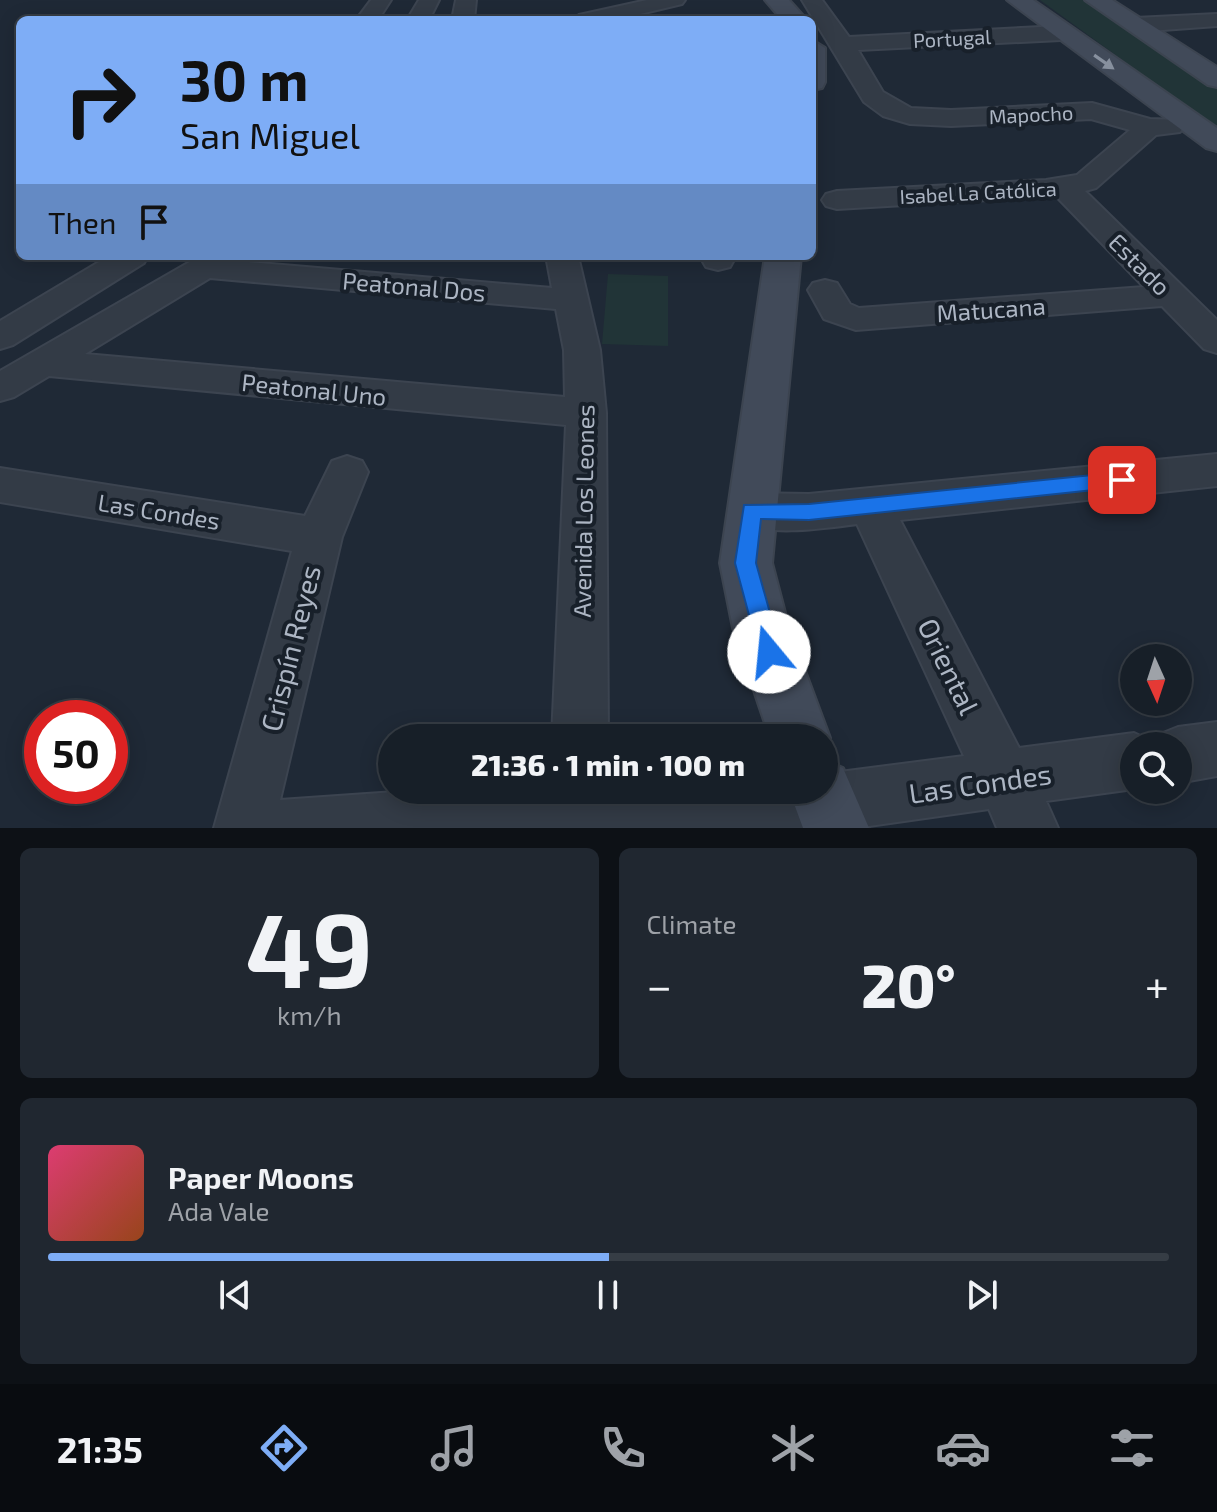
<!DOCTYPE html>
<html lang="en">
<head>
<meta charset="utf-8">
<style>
	body { margin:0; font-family:"Exo 2",sans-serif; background:#202730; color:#f1f3f6; height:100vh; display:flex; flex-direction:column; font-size:30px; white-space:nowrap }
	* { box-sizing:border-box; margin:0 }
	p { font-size:26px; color:#9ea2a8 }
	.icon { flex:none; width:44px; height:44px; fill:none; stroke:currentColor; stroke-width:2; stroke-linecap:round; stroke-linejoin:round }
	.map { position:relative; height:828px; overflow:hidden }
	.drawer { display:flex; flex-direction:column; gap:20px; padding:20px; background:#0d1116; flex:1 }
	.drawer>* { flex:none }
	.guide { position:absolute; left:16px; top:16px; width:800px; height:244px; border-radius:12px; box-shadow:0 4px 20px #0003,0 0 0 2px #363d45; background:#7eadf6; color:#111; overflow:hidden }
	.needle { width:52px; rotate:177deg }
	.buttons { position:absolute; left:1120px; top:644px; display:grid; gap:16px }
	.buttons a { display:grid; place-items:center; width:72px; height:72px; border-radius:50%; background:#171f28; box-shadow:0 4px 20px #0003,0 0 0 2px #363d45; font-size:40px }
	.speed { position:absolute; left:24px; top:700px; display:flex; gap:16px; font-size:40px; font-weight:700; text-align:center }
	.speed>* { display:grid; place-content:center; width:104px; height:104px; border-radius:50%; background:#171f28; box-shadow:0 4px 20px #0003,0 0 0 2px #363d45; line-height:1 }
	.speed .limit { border:12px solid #d22; background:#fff; color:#111 }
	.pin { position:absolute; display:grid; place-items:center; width:68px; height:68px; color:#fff; margin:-34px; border-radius:16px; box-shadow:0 4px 12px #0006 }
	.me { position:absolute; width:88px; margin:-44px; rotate:343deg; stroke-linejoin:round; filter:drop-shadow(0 0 6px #0008) }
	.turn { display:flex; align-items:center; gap:28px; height:168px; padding:0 32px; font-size:36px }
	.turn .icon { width:104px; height:104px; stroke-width:2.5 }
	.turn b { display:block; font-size:56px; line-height:68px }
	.then { display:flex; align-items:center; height:76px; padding:0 32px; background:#0003; gap:16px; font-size:30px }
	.big { font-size:60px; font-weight:800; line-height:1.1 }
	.drawer .widget { flex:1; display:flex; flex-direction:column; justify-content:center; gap:12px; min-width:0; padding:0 28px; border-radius:12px; background:#202730 }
	.drawer .dial { align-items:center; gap:0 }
	.dial b { font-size:104px; line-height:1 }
	.song { display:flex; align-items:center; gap:24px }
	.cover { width:96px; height:96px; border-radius:12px; background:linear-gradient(135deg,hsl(340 70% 55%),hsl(20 70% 35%)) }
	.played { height:8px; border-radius:4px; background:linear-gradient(90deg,#7eadf6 50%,#363d45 50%) }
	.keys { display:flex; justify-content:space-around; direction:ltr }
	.heat { display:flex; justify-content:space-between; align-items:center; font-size:44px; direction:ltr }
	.drawer .tiles { flex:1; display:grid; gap:20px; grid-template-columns:1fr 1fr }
	.widget:last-child { grid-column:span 2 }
	.trip { position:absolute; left:378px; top:724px; width:460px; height:80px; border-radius:40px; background:#171f28; box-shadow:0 4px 20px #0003,0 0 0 2px #363d45; font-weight:800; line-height:80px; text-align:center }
	.tab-bar { display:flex; height:128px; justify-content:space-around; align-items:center; background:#090c10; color:#9ea2a8 }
	.tab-bar .icon { width:56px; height:56px }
	.tab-bar .active { color:#7eadf6 }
	.tab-bar b { font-size:36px; color:#f1f3f6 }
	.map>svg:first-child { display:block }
	.green { fill:#213437 }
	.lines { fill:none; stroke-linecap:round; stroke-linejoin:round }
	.street-casing { stroke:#3c4450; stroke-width:4 }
	.secondary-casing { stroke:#3c4450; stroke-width:4 }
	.street { fill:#333b46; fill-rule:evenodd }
	.secondary { fill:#414a59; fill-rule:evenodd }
	.oneway { fill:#87909e }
	.route { fill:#1a73e8; stroke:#114b97; stroke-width:2 }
	.labels { text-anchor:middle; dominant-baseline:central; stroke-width:8; stroke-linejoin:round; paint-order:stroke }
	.far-street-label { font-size:20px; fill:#acb5c3; stroke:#18202a }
	.street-label { font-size:24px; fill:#acb5c3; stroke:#18202a }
	.near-street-label { font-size:28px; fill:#acb5c3; stroke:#18202a }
</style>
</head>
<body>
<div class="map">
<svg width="1217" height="828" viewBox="0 0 1217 828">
	<rect width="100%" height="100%" fill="#1f2936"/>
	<g class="green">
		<path d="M1040,0H1085L1217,89V129Z"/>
		<path d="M608,274L668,276V346L602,344Z"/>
	</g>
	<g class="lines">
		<g class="street-casing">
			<g id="street">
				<path d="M371,0H391L378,20H356Z"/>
				<path d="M419,0H439L429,20H407Z"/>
				<path d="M456,0H476L474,20H452Z"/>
				<path d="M647,0H685L682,4L615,20H576L579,15Z"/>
				<path d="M802,0H822L849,37L1061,26L1072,33L1061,40L858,50L883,92L911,108L951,110L1092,103L1150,119L1180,120L1184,126L1180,132L1156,135L1096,188L1085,191L1217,320V353L1204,349L1162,306L856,330L824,319L808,290L813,283L825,280L837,283L850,304L859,308L1144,287L1056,196L837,209L826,206L822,200L826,194L837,191L1046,180L1077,175L1130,130L1091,119L951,126L910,124L883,116L864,102Z"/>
				<path d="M1217,14V26L1135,32L1124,25L1135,18Z"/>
				<path d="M109,256H148L144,263L13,345L0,349V321Z"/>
				<path d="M200,256H240L237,261L552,288L546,256H578L600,350L606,413L608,738H552L566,425L49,376L14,397L0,401V371ZM210,278L556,309L564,350L565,397L85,354Z"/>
				<path d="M704,256H736L730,267L718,270L706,267L702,260Z"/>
				<path d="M1217,454V486L900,520L1019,748L1134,733L1155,743L1158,735L1178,727L1217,722V776L1178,783V746H1134V789L1046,801L1058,828H997L989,809L855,828H214L292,551L0,502V468L305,516L332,461L347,456L362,461L368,472L342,537L280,800L424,790H824V774L964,756L857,524C818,529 773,536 735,523L729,511L735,499L751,493L809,494Z"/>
			</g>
		</g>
		<g class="secondary-casing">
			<g id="secondary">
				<path d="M765,0H789L807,20H782Z"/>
				<path d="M1007,0H1033L1217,128V151L1206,148Z"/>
				<path d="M1085,0H1112L1217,67V87L1208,85Z"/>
				<path d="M812,40L825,48V82L822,88L812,90Z"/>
				<path d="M765,256H801L772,563L789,628L830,738L824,753V738H770L733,628L720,563Z"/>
				<path d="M824,760L843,768L869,828H803L789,790H824Z"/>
			</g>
		</g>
		<use href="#street" class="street"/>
		<use href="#secondary" class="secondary"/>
	</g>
	<defs><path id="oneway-solid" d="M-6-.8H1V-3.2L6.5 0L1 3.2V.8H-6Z" transform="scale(2)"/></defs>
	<use class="oneway" href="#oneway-solid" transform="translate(1104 62) rotate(35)"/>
	<path class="route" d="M1122,472L1132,480L1122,487L809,520L761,519L756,563L781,652L777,660L769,663L761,660L735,563L744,505L809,504Z"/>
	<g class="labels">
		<g class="far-street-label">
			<text transform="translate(952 38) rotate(-3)">Portugal</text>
			<text transform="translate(1031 114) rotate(-3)">Mapocho</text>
			<text transform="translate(978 192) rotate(-3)">Isabel La Católica</text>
		</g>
		<g class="street-label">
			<text transform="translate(1140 264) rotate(45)">Estado</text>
			<text transform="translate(414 286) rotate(5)">Peatonal Dos</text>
			<text transform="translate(991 309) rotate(-4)">Matucana</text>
			<text transform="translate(314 389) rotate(6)">Peatonal Uno</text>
			<text transform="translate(159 511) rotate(9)">Las Condes</text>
			<text transform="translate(583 511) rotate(-89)">Avenida Los Leones</text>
		</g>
		<g class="near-street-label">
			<text transform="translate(290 648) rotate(-76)">Crispín Reyes</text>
			<text transform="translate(949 666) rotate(64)">Oriental</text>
			<text transform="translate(980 783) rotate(-8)">Las Condes</text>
		</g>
	</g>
</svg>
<div class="buttons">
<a><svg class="needle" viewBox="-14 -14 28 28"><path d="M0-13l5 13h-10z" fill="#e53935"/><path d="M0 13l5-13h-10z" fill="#9ea2a8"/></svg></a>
<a><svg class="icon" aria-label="search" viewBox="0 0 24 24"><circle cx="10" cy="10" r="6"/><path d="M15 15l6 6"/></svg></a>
</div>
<div class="speed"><div class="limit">50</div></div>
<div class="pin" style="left:1122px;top:480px;background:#d93025"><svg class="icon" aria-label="arrive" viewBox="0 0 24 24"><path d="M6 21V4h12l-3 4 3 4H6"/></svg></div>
<svg class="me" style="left:769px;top:652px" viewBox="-20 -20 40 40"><circle r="19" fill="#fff"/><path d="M0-13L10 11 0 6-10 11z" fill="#1a73e8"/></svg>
<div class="trip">21:36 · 1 min · 100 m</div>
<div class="guide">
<div class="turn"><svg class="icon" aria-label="right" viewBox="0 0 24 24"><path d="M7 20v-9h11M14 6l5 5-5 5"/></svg><div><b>30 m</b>San Miguel</div></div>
<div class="then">Then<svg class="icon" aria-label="arrive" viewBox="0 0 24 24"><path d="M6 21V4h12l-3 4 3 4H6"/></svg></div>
</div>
</div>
<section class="drawer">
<div class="tiles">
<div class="widget dial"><b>49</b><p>km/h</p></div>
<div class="widget"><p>Climate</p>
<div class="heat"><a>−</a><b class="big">20°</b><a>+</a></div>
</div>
<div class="widget">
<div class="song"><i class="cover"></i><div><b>Paper Moons</b><p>Ada Vale</p></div></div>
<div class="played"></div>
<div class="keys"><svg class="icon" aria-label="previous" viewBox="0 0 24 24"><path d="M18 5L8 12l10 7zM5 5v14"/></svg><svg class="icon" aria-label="pause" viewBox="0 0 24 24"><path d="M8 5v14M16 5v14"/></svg><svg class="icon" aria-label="next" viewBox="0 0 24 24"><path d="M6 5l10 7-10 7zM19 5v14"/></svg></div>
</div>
</div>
</section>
<nav class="tab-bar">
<b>21:35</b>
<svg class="icon active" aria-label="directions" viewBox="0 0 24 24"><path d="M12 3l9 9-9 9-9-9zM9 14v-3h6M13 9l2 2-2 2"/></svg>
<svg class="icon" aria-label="music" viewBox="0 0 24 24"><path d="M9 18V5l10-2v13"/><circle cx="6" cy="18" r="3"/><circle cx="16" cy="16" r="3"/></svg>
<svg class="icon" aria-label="phone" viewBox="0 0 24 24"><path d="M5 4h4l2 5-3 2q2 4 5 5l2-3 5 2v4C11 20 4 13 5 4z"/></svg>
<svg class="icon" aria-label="climate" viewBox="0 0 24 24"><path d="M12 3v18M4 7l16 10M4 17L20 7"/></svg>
<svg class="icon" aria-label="car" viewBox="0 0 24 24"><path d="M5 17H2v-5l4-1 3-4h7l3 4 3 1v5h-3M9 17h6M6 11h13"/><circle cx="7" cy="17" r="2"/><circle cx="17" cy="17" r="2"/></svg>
<svg class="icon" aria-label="filters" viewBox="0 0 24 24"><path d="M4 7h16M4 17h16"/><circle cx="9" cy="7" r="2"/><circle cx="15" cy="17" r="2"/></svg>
</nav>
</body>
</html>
